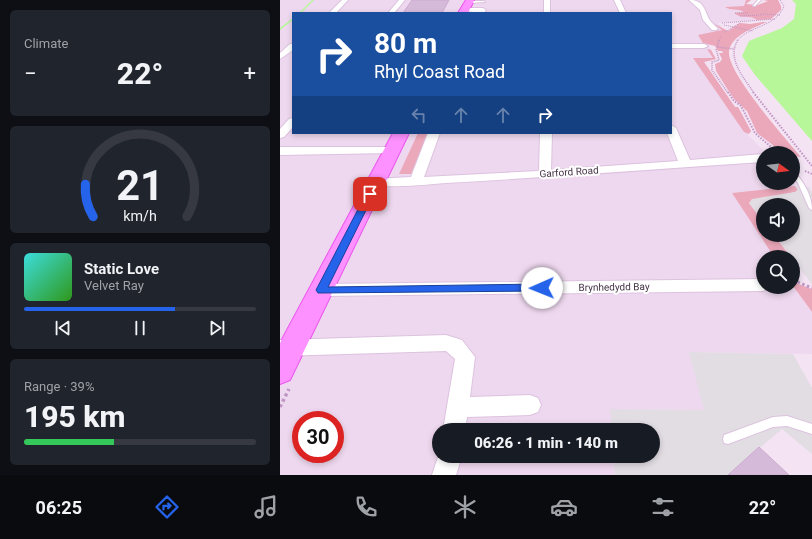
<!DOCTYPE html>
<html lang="en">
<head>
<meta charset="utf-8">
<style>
	body { margin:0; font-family:Roboto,sans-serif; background:#20242c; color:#f1f3f6; height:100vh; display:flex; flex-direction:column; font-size:15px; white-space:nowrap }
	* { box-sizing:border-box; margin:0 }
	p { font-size:13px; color:#9ea1a6 }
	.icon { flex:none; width:22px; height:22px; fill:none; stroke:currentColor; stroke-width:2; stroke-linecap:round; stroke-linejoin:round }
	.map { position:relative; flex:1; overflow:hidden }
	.panel { display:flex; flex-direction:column; gap:10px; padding:10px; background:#0d0f14; width:280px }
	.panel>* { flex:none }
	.top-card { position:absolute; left:12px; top:12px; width:380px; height:122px; border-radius:0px; box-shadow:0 2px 6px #0003; background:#1a4fa0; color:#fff; overflow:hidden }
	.needle { width:26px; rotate:104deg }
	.buttons { position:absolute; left:476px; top:146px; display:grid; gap:8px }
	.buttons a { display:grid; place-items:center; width:44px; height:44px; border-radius:50%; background:#171b24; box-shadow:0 2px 6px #0003; font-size:20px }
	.speed { position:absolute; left:12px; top:411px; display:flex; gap:8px; font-size:20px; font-weight:700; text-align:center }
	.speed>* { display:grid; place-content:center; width:52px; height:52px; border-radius:50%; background:#171b24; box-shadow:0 2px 6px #0003; line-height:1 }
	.speed .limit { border:6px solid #d22; background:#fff; color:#111 }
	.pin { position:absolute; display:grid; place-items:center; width:34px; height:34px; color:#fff; margin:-17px; border-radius:8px; box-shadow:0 2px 6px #0006 }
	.me { position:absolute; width:44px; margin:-22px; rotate:269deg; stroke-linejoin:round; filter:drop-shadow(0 0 3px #0008) }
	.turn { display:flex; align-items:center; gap:14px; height:84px; padding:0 16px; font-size:18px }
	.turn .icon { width:52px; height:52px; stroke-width:2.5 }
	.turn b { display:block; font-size:28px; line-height:34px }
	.lanes { display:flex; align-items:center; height:38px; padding:0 16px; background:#0003; justify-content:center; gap:20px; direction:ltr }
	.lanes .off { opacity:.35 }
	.big { font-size:30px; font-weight:800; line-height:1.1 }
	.panel .widget { flex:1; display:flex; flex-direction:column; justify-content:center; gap:6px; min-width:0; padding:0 14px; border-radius:6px; background:#20242c }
	.panel .dial { align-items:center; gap:0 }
	.dial svg { height:104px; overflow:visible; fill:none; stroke:#363941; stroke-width:7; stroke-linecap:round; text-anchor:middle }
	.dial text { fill:#f1f3f6; stroke:none }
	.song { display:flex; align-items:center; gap:12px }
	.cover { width:48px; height:48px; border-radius:6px; background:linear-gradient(135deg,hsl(180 70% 55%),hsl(110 70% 35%)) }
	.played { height:4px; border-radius:2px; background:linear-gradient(90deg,#2563eb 65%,#363941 65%) }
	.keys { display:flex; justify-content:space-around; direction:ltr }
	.heat { display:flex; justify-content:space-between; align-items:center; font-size:22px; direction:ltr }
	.charge { height:6px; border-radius:3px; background:linear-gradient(90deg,#34c759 39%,#363941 0) }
	.trip { position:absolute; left:152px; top:423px; width:228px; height:40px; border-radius:20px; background:#171b24; box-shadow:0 2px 6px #0003; font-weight:800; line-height:40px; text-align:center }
	.menu { display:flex; height:64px; justify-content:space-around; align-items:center; background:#090b0e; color:#9ea1a6 }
	.menu .icon { width:28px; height:28px }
	.menu .active { color:#2563eb }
	.menu b { font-size:18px; color:#f1f3f6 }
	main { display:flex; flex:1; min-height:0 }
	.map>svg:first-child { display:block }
	.residential { fill:#eed8ef; fill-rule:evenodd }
	.green { fill:#eca8bb }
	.parking { fill:#e2dce3 }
	.water { fill:#b7f799 }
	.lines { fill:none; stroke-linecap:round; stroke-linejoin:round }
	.stream { fill:#b7f799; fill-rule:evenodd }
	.building { fill:#d5bbd9; stroke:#cdaad1 }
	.lane-casing { stroke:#dcc2de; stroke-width:2 }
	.street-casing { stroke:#dcc2de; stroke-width:2 }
	.primary-casing { stroke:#ea56ee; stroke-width:2 }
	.path-far4 { stroke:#bf95c3; stroke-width:1; stroke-dasharray:1 1; stroke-linecap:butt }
	.path-far3 { stroke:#bf95c3; stroke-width:1.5; stroke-dasharray:1 1; stroke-linecap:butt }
	.path-far2 { stroke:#bf95c3; stroke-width:2; stroke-dasharray:1.5 1.5; stroke-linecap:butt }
	.path-far1 { stroke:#bf95c3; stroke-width:3; stroke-dasharray:2.5 2.5; stroke-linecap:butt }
	.path { stroke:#bf95c3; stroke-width:3.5; stroke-dasharray:3 3; stroke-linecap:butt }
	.lane { fill:#fff; fill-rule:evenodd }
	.street { fill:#fff; fill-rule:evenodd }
	.primary { fill:#fd91ff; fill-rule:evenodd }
	.route { fill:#2563eb; stroke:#184099 }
	.labels { text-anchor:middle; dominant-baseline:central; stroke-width:4; stroke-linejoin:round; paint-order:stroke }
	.street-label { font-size:10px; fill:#443346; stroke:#fff }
</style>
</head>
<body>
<main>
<section class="panel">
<div class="widget"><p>Climate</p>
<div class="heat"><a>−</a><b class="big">22°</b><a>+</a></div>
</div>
<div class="widget dial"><svg viewBox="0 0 100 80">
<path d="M14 69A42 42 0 1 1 86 69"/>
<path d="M14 69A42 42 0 0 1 8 44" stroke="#2563eb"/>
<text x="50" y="56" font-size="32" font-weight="700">21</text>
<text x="50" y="72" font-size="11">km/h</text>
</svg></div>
<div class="widget">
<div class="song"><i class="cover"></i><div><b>Static Love</b><p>Velvet Ray</p></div></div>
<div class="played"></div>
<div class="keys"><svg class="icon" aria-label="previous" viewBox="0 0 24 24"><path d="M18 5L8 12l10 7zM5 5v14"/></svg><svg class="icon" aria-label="pause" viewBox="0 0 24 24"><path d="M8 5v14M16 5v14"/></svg><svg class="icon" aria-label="next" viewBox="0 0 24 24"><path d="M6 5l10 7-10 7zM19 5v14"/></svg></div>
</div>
<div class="widget"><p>Range · 39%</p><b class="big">195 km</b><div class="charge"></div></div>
</section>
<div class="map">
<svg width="532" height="475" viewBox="0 0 532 475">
	<rect width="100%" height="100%" fill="#f3e3f3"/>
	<path class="residential" d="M0,0H466L464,4L491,19L438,23L444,30L423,36L436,59L424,62L455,107H458L471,131L468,135L486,153H483V183H512L515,186L452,193L494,257H483V287L513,286L532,312V354L409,352L425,410L330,409L332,430H159V456H333L335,475H0ZM13,13H391V133H13ZM21,420H55V454H21Z"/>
	<g class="green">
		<path d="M466,0H471L466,4L478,5L488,1L483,0H498L501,6V10L491,19L477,20C469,14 462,20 454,13L464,12C458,8 451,11 445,7L464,6Z"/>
		<path d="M483,22H487C474,28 452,35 449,51C446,72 506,139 521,157L513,156V153H503L477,133L467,111L454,99L448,90L436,71L435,64L440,62L442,59L439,53H443L442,51H438L435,46L423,43L418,35L442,30L433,23L448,31L460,23L470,24Z"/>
		<path d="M427,49L431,50L436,59L424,62L455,107H458L471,131L469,134L464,132L413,58H433Z"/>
		<path d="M138,133H148L131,174H119Z"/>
		<path d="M515,186L518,190L515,192L469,203L483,221V235H494L511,257H494L452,193Z"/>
		<path d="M513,282L532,289V312L513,286Z"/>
	</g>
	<g class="parking">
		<path d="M515,186L529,187L532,192V284L513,260V257H511L494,235H513V205H483V221L469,203L472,199L515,192L518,190Z"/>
		<path d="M409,352L513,354L532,388V454L502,429L448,475H335L333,456H373V430H332L330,409L424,410Z"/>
	</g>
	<path class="water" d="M512,0H532V141L475,75L462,56L469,41L502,28L514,19L516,4Z"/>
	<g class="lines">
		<g class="stream">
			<path d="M32,0H34L21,13H19Z"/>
			<path d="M13,18V20L0,30V28Z"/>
		</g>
	</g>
	<g class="building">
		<path d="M132,0H169L162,13H123Z"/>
		<path d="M479,447L509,475H448Z"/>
	</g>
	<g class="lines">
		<g class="lane-casing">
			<g id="lane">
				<path d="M478,0H481L475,6H473Z"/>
				<path d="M188,1H204L205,2L189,3Z"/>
				<path d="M513,171L515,172C524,183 532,195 532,210L529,208L518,183L513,177Z"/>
				<path d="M507,416L532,424V434L507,426L493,427L448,444L444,443L443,439L444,435L493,417Z"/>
			</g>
		</g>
		<g class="street-casing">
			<g id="street">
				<path d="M62,0H68L56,13H49Z"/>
				<path d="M119,0H125L114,13H108Z"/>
				<rect x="264" y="0" width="6" height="13"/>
				<path d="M334,0H340L346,13H340Z"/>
				<path d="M409,0C423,0 424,8 429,19C431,22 435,26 438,29L436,30H432L423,20L420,10Z"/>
				<path d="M184,8H203L206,10L204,13L182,11L181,10Z"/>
				<path d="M10,44H13V50L0,59V53Z"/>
				<path d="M391,44H424L428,46L424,48H391Z"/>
				<path d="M13,118V127L4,137L0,138V129L9,119Z"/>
				<path d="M391,125L396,128L410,160L483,154V162C377,169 272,177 166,183C154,184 94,190 89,183L95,179L131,177L148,133H160L144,177L259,171L260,133H272L271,170L398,161L387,133H391Z"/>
				<path d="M0,147H112L118,150L112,153L0,155Z"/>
				<path d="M483,279V287H490L483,291L41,296L35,294L32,290L35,286L41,284Z"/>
				<path d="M166,335L182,340L195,357L190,397L250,395L258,398L261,405L258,412L250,415L187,417L185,430H163L175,359L166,351L0,356V340Z"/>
				<path d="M159,454V456H182L176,475H152Z"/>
			</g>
		</g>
		<g class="primary-casing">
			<g id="primary">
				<path d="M186,0H194L188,13H178Z"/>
				<path d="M113,133H129L10,380L0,384V343Z"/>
			</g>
		</g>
		<g class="path-far4">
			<path d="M455,13H469"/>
			<path d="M481,14L500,15"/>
			<path d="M460,16L482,15"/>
			<path d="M442,23L495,19"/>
			<path d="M444,25L473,31"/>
			<path d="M445,32L460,23"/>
			<path d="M439,41L441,36"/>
			<path d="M457,41C470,25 495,28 504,6L500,0"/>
		</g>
		<g class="path-far3">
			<path d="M439,40L437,47L454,49"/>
			<path d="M458,40C446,58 464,78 474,93"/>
			<path d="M436,49L439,60L432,62V70L448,93"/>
		</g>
		<g class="path-far2">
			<path d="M448,92L454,101L461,106L475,133L498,153"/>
			<path d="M473,92L532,166"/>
			<path d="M525,171L532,174"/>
		</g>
		<path class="path-far1" d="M513,280L532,288"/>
		<path class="path" d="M0,407L9,389"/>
		<use href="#lane" class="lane"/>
		<use href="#street" class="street"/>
		<use href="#primary" class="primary"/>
	</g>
	<path class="route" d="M90,191L94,194L48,287L262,284L267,288L262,291L38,293L36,290L86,194Z"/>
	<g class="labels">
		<g class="street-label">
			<text transform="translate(289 172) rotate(-4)">Garford Road</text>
			<text transform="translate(334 287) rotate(-1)">Brynhedydd Bay</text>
		</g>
	</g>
</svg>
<div class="buttons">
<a><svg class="needle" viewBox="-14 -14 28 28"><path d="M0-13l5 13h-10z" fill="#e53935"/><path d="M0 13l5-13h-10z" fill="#9ea1a6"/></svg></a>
<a><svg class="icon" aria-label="sound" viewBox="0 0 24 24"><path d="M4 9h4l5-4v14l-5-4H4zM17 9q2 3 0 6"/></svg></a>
<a><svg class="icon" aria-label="search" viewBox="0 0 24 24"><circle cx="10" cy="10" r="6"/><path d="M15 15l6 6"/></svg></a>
</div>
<div class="speed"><div class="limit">30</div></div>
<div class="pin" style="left:90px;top:194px;background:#d93025"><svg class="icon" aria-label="arrive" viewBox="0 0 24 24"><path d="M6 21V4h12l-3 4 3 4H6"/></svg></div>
<svg class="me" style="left:262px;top:288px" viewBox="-20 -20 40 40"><circle r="19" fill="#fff"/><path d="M0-13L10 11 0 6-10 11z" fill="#2563eb"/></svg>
<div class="trip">06:26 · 1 min · 140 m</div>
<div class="top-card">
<div class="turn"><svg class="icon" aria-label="right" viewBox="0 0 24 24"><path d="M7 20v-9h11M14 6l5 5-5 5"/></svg><div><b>80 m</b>Rhyl Coast Road</div></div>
<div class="lanes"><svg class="icon off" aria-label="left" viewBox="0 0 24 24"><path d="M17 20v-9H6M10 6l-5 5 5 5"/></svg><svg class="icon off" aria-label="ahead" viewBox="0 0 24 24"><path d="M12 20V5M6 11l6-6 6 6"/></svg><svg class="icon off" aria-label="ahead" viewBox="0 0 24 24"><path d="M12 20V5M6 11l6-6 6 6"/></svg><svg class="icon" aria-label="right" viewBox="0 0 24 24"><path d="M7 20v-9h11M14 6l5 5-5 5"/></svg></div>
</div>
</div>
</main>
<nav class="menu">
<b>06:25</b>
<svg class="icon active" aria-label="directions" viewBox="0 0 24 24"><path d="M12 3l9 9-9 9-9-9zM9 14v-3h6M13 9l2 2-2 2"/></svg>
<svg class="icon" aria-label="music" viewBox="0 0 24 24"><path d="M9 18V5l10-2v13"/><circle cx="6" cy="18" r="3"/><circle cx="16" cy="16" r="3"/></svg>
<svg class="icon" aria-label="phone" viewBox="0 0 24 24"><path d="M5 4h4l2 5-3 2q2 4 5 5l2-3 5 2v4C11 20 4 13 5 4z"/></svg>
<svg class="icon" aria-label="climate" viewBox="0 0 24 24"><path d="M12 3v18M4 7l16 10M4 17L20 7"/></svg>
<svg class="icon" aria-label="car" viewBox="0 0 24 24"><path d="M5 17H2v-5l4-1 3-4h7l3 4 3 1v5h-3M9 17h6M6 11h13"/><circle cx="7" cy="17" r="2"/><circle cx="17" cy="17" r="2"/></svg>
<svg class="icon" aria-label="filters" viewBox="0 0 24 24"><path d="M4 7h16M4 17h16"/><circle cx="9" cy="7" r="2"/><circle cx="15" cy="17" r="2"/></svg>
<b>22°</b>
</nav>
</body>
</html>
